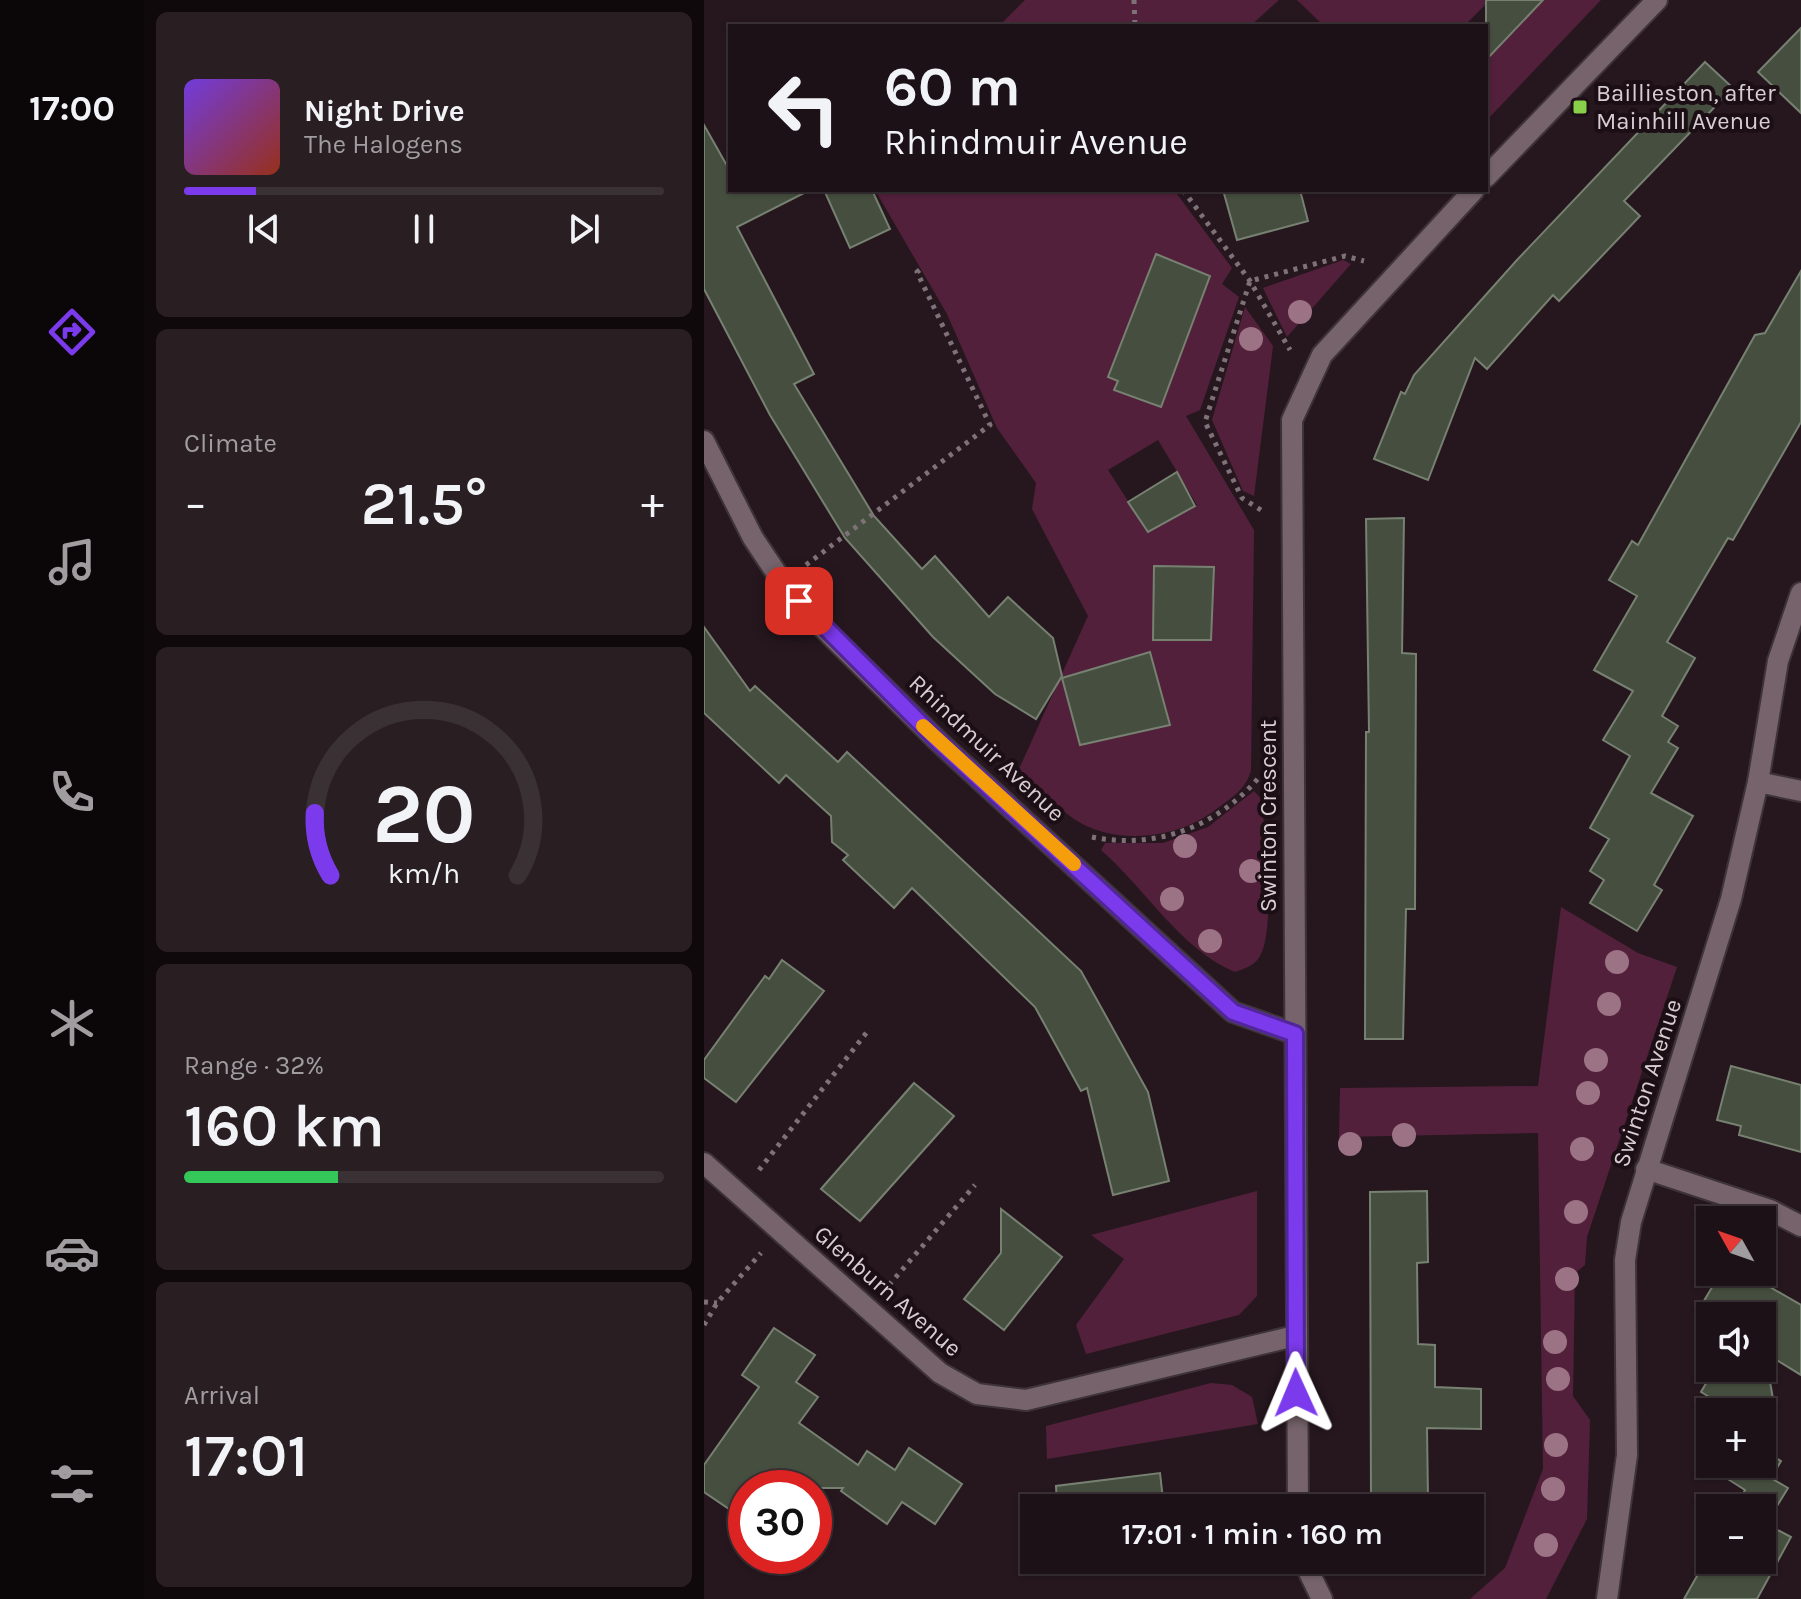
<!DOCTYPE html>
<html lang="en">
<head>
<meta charset="utf-8">
<style>
	body { margin:0; font-family:Karla,sans-serif; background:#291f23; color:#f1f3f6; height:100vh; display:flex; flex-direction:column; font-size:30px; white-space:nowrap }
	* { box-sizing:border-box; margin:0 }
	p { font-size:26px; color:#a09da1 }
	.icon { flex:none; width:44px; height:44px; fill:none; stroke:currentColor; stroke-width:2; stroke-linecap:round; stroke-linejoin:round }
	.map { position:relative; flex:1; overflow:hidden }
	.sheet { display:flex; flex-direction:column; gap:12px; padding:12px; background:#0f090c; width:560px }
	.sheet>* { flex:none }
	.guide { position:absolute; left:24px; top:24px; width:760px; height:168px; border-radius:0px; box-shadow:0 2px 6px #0004,0 0 0 2px #3a3135; background:#1c1116; color:#f1f3f6; overflow:hidden }
	.needle { width:52px; rotate:310deg }
	.controls { position:absolute; left:992px; top:1206px; display:grid; gap:16px }
	.controls a { display:grid; place-items:center; width:80px; height:80px; border-radius:0px; background:#1c1116; box-shadow:0 2px 6px #0004,0 0 0 2px #3a3135; font-size:40px }
	.speed { position:absolute; left:24px; top:1470px; display:flex; gap:16px; font-size:40px; font-weight:700; text-align:center }
	.speed>* { display:grid; place-content:center; width:104px; height:104px; border-radius:50%; background:#1c1116; box-shadow:0 2px 6px #0004,0 0 0 2px #3a3135; line-height:1 }
	.speed .limit { border:12px solid #d22; background:#fff; color:#111 }
	.pin { position:absolute; display:grid; place-items:center; width:68px; height:68px; color:#fff; margin:-34px; border-radius:16px; box-shadow:0 4px 12px #0006 }
	.me { position:absolute; width:88px; margin:-44px; rotate:359deg; stroke-linejoin:round; filter:drop-shadow(0 0 6px #0008) }
	.turn { display:flex; align-items:center; gap:28px; height:168px; padding:0 24px; font-size:36px }
	.turn .icon { width:104px; height:104px; stroke-width:2.5 }
	.turn b { display:block; font-size:56px; line-height:68px }
	.big { font-size:60px; font-weight:600; line-height:1.1 }
	.sheet .card { flex:1; display:flex; flex-direction:column; justify-content:center; gap:12px; min-width:0; padding:0 28px; border-radius:12px; background:#291f23 }
	.sheet .dial { align-items:center; gap:0 }
	.dial svg { height:208px; overflow:visible; fill:none; stroke:#3a3135; stroke-width:7; stroke-linecap:round; text-anchor:middle }
	.dial text { fill:#f1f3f6; stroke:none }
	.song { display:flex; align-items:center; gap:24px }
	.cover { width:96px; height:96px; border-radius:12px; background:linear-gradient(135deg,hsl(260 70% 55%),hsl(10 70% 35%)) }
	.played { height:8px; border-radius:4px; background:linear-gradient(90deg,#7c3aed 15%,#3a3135 15%) }
	.keys { display:flex; justify-content:space-around; direction:ltr }
	.heat { display:flex; justify-content:space-between; align-items:center; font-size:44px; direction:ltr }
	.charge { height:12px; border-radius:6px; background:linear-gradient(90deg,#34c759 32%,#3a3135 0) }
	.trip { position:absolute; left:316px; top:1494px; width:464px; height:80px; border-radius:0px; background:#1c1116; box-shadow:0 2px 6px #0004,0 0 0 2px #3a3135; font-weight:600; line-height:80px; text-align:center }
	main { display:flex; flex:1; min-height:0 }
	.menu { display:flex; flex-direction:column; width:144px; justify-content:space-around; align-items:center; background:#0b0709; color:#a09da1 }
	.menu .icon { width:56px; height:56px }
	.menu .active { color:#7c3aed }
	.menu b { font-size:36px; color:#f1f3f6 }
	.map>svg:first-child { display:block }
	.green { fill:#53203b; fill-rule:evenodd }
	.building { fill:#454e3f; stroke:#778171; stroke-width:2 }
	.lines { fill:none; stroke-linecap:round; stroke-linejoin:round }
	.minor-casing { stroke:#3e3438; stroke-width:24 }
	.path { stroke:#7e7177; stroke-width:5; stroke-dasharray:4 6; stroke-linecap:butt }
	.minor { stroke:#76636b; stroke-width:20 }
	.tree { fill:#9c7285 }
	.route-casing { stroke:#51269a; stroke-width:20 }
	.route { stroke:#7c3aed; stroke-width:14 }
	.slow { stroke:#f59e0b; stroke-width:14 }
	.poi-dot { fill:#88cf4a; stroke:#1c0e15; stroke-width:3 }
	.labels { text-anchor:middle; dominant-baseline:central; stroke-width:8; stroke-linejoin:round; paint-order:stroke }
	.poi-label { font-size:24px; fill:#d8ced2; stroke:#1c0e15; text-anchor:start }
	.street-label { font-size:24px; fill:#d8ced2; stroke:#1c0e15 }
</style>
</head>
<body>
<main>
<nav class="menu">
<b>17:00</b>
<svg class="icon active" aria-label="directions" viewBox="0 0 24 24"><path d="M12 3l9 9-9 9-9-9zM9 14v-3h6M13 9l2 2-2 2"/></svg>
<svg class="icon" aria-label="music" viewBox="0 0 24 24"><path d="M9 18V5l10-2v13"/><circle cx="6" cy="18" r="3"/><circle cx="16" cy="16" r="3"/></svg>
<svg class="icon" aria-label="phone" viewBox="0 0 24 24"><path d="M5 4h4l2 5-3 2q2 4 5 5l2-3 5 2v4C11 20 4 13 5 4z"/></svg>
<svg class="icon" aria-label="climate" viewBox="0 0 24 24"><path d="M12 3v18M4 7l16 10M4 17L20 7"/></svg>
<svg class="icon" aria-label="car" viewBox="0 0 24 24"><path d="M5 17H2v-5l4-1 3-4h7l3 4 3 1v5h-3M9 17h6M6 11h13"/><circle cx="7" cy="17" r="2"/><circle cx="17" cy="17" r="2"/></svg>
<svg class="icon" aria-label="filters" viewBox="0 0 24 24"><path d="M4 7h16M4 17h16"/><circle cx="9" cy="7" r="2"/><circle cx="15" cy="17" r="2"/></svg>
</nav>
<section class="sheet">
<div class="card">
<div class="song"><i class="cover"></i><div><b>Night Drive</b><p>The Halogens</p></div></div>
<div class="played"></div>
<div class="keys"><svg class="icon" aria-label="previous" viewBox="0 0 24 24"><path d="M18 5L8 12l10 7zM5 5v14"/></svg><svg class="icon" aria-label="pause" viewBox="0 0 24 24"><path d="M8 5v14M16 5v14"/></svg><svg class="icon" aria-label="next" viewBox="0 0 24 24"><path d="M6 5l10 7-10 7zM19 5v14"/></svg></div>
</div>
<div class="card"><p>Climate</p>
<div class="heat"><a>−</a><b class="big">21.5°</b><a>+</a></div>
</div>
<div class="card dial"><svg viewBox="0 0 100 80">
<path d="M14 69A42 42 0 1 1 86 69"/>
<path d="M14 69A42 42 0 0 1 8 45" stroke="#7c3aed"/>
<text x="50" y="56" font-size="32" font-weight="700">20</text>
<text x="50" y="72" font-size="11">km/h</text>
</svg></div>
<div class="card"><p>Range · 32%</p><b class="big">160 km</b><div class="charge"></div></div>
<div class="card"><p>Arrival</p><b class="big">17:01</b></div>
</section>
<div class="map">
<svg width="1097" height="1599" viewBox="0 0 1097 1599">
	<rect width="100%" height="100%" fill="#26171e"/>
	<g class="green">
		<path d="M321,0H575L546,26H295Z"/>
		<path d="M593,0H832L836,3L839,0H897L782,121V60L812,29L784,2L760,26H620Z"/>
		<path d="M171,190H470L528,268L518,284L535,297L496,410L482,416L550,530L547,770C542,790 527,798 511,810C474,839 410,846 370,819C350,805 332,786 315,769L384,616L328,509L332,483L293,428L243,314ZM430,316L484,337L460,398L435,399L411,390L414,381L404,376ZM454,440L493,505L444,532L404,470ZM450,566L509,567L507,640L450,602Z"/>
		<path d="M639,260L647,264L583,337L559,288Z"/>
		<path d="M541,307L569,346L550,496L539,491L508,420Z"/>
		<path d="M550,791L558,800C560,834 572,929 556,956C550,966 542,968 531,972C476,949 441,888 397,850L401,843H459L504,827Z"/>
		<path d="M857,907L934,953L973,967L883,1237L881,1265L871,1273L869,1396L886,1420L883,1519L842,1599H766L801,1568L839,1469L834,1133L635,1137L636,1088L834,1086Z"/>
		<path d="M553,1191V1296L535,1315L382,1354L372,1325L420,1259L387,1235Z"/>
		<path d="M507,1383L528,1385L548,1397L554,1424L343,1459L342,1426Z"/>
	</g>
	<g class="building">
		<path d="M782,0H839L782,60Z"/>
		<path d="M1097,28V113L1054,72Z"/>
		<path d="M1001,62L1029,88L920,201L936,216L855,301L849,295L783,369L771,358L724,480L670,459L697,392L701,394L710,375L813,260Z"/>
		<path d="M0,125L26,171V190H106L33,227L110,374L90,384L170,516L218,569L231,556L285,617L304,597L349,638L358,676L332,719L291,694L229,637L141,538L66,415L0,289Z"/>
		<path d="M120,190H168L186,229L146,248Z"/>
		<path d="M519,190H596L604,221L533,240Z"/>
		<path d="M452,254L506,276L457,407L410,390L414,381L404,377Z"/>
		<path d="M1097,271V422L1029,540L1024,538L963,642L991,658L958,716L974,726L964,742L974,748L947,793L989,816L950,885L958,890L933,931L886,903L900,880L886,871L905,839L886,828L926,756L899,740L929,691L890,670L933,596L905,580L928,541L934,545L1051,335L1061,333Z"/>
		<path d="M473,472L491,506L444,532L424,502Z"/>
		<path d="M700,518L698,653L712,654L711,909H702L699,1039H661L662,732H665L662,519Z"/>
		<path d="M450,566L510,567L507,640H449Z"/>
		<path d="M0,627L46,691L51,686L134,762L143,752L377,971L444,1092L465,1181L409,1195L383,1088L377,1091L331,1007L208,888L190,908L139,860L144,855L128,842L127,816L82,775L75,783L0,713Z"/>
		<path d="M446,652L466,725L376,745L358,678Z"/>
		<path d="M78,960L120,991L32,1102L0,1078V1060L61,976L65,979Z"/>
		<path d="M1027,1066L1097,1085V1152L1035,1135L1037,1126L1013,1120Z"/>
		<path d="M210,1083L250,1116L156,1221L117,1189Z"/>
		<path d="M723,1191L724,1262L713,1263L714,1344L731,1345V1387L777,1389V1429L723,1428L724,1499H719V1508H687V1500H667L666,1192Z"/>
		<path d="M297,1209L358,1257L300,1330L260,1299L297,1253Z"/>
		<path d="M1017,1272H1040L1097,1305V1375L1061,1353L1072,1416L1058,1438V1412H1019L1022,1407L997,1392L1004,1380L995,1374L1000,1367L994,1363L1006,1344V1368H1058V1316H1014L997,1306Z"/>
		<path d="M70,1328L111,1355L92,1382L114,1397L95,1423L154,1465L163,1451L191,1470L205,1448L258,1484L231,1524L198,1502L183,1524L137,1491L139,1488H42L28,1511L0,1492V1465L55,1387L38,1375Z"/>
		<path d="M1058,1450L1077,1461L1067,1478L1084,1488L1062,1524L1087,1537L1053,1599H980L1006,1553V1560H1058V1508H1031L1041,1490L1005,1467L1007,1464H1058Z"/>
		<path d="M456,1473L460,1508H353L352,1486Z"/>
	</g>
	<g class="lines">
		<g class="minor-casing">
			<g id="minor">
				<path d="M782,177L953,0"/>
				<path d="M0,441L49,538L79,583L111,620L235,742L529,1012L591,1034"/>
				<path d="M1054,782L1097,791"/>
				<path d="M0,1163L236,1373L273,1394L322,1400L591,1336"/>
				<path d="M942,1169L1066,1210L1097,1226"/>
				<path d="M594,1508L588,420L618,355L770,190"/>
				<path d="M599,1560L618,1599"/>
				<path d="M903,1599L923,1455L921,1260L927,1222L1027,899L1054,782L1074,661L1097,593"/>
			</g>
		</g>
		<g class="path">
			<path d="M430,0L431,26"/>
			<path d="M479,190L546,281L586,350"/>
			<path d="M557,510L538,498L501,422L546,281L641,256L660,261"/>
			<path d="M102,565L286,425L213,272L217,269"/>
			<path d="M388,837C453,850 515,826 557,775"/>
			<path d="M55,1170L163,1032"/>
			<path d="M185,1285L271,1185"/>
			<path d="M0,1302L13,1303"/>
			<path d="M0,1325L13,1303L57,1253"/>
		</g>
		<use href="#minor" class="minor"/>
	</g>
	<g class="tree">
		<circle cx="596" cy="312" r="12"/>
		<circle cx="547" cy="339" r="12"/>
		<circle cx="481" cy="846" r="12"/>
		<circle cx="547" cy="871" r="12"/>
		<circle cx="468" cy="899" r="12"/>
		<circle cx="506" cy="941" r="12"/>
		<circle cx="913" cy="962" r="12"/>
		<circle cx="905" cy="1004" r="12"/>
		<circle cx="892" cy="1060" r="12"/>
		<circle cx="884" cy="1093" r="12"/>
		<circle cx="700" cy="1135" r="12"/>
		<circle cx="646" cy="1144" r="12"/>
		<circle cx="878" cy="1149" r="12"/>
		<circle cx="872" cy="1212" r="12"/>
		<circle cx="863" cy="1279" r="12"/>
		<circle cx="851" cy="1342" r="12"/>
		<circle cx="854" cy="1379" r="12"/>
		<circle cx="852" cy="1445" r="12"/>
		<circle cx="849" cy="1489" r="12"/>
		<circle cx="842" cy="1545" r="12"/>
	</g>
	<g class="lines">
		<g class="route-casing">
			<path id="route" d="M95,601L235,742L529,1012L591,1034L592,1393"/>
		</g>
		<use href="#route" class="route"/>
		<path class="slow" d="M219,726L370,864"/>
	</g>
	<rect class="poi-dot" x="868" y="99" width="16" height="16" rx="4"/>
	<g class="labels">
		<g class="poi-label">
			<text x="892" y="93">Baillieston, after<tspan x="892" dy="28">Mainhill Avenue</tspan></text>
		</g>
		<g class="street-label">
			<text transform="translate(283 748) rotate(43)">Rhindmuir Avenue</text>
			<text transform="translate(564 816) rotate(-90)">Swinton Crescent</text>
			<text transform="translate(943 1083) rotate(-72)">Swinton Avenue</text>
			<text transform="translate(184 1291) rotate(41)">Glenburn Avenue</text>
		</g>
	</g>
</svg>
<div class="controls">
<a><svg class="needle" viewBox="-14 -14 28 28"><path d="M0-13l5 13h-10z" fill="#e53935"/><path d="M0 13l5-13h-10z" fill="#a09da1"/></svg></a>
<a><svg class="icon" aria-label="sound" viewBox="0 0 24 24"><path d="M4 9h4l5-4v14l-5-4H4zM17 9q2 3 0 6"/></svg></a>
<a>+</a>
<a>−</a>
</div>
<div class="speed"><div class="limit">30</div></div>
<div class="pin" style="left:95px;top:601px;background:#d93025"><svg class="icon" aria-label="arrive" viewBox="0 0 24 24"><path d="M6 21V4h12l-3 4 3 4H6"/></svg></div>
<svg class="me" style="left:592px;top:1393px" viewBox="-20 -20 40 40"><path d="M0-17L14 15 0 8-14 15z" fill="#7c3aed" stroke="#fff" stroke-width="4"/></svg>
<div class="trip">17:01 · 1 min · 160 m</div>
<div class="guide">
<div class="turn"><svg class="icon" aria-label="left" viewBox="0 0 24 24"><path d="M17 20v-9H6M10 6l-5 5 5 5"/></svg><div><b>60 m</b>Rhindmuir Avenue</div></div>
</div>
</div>
</main>
</body>
</html>
